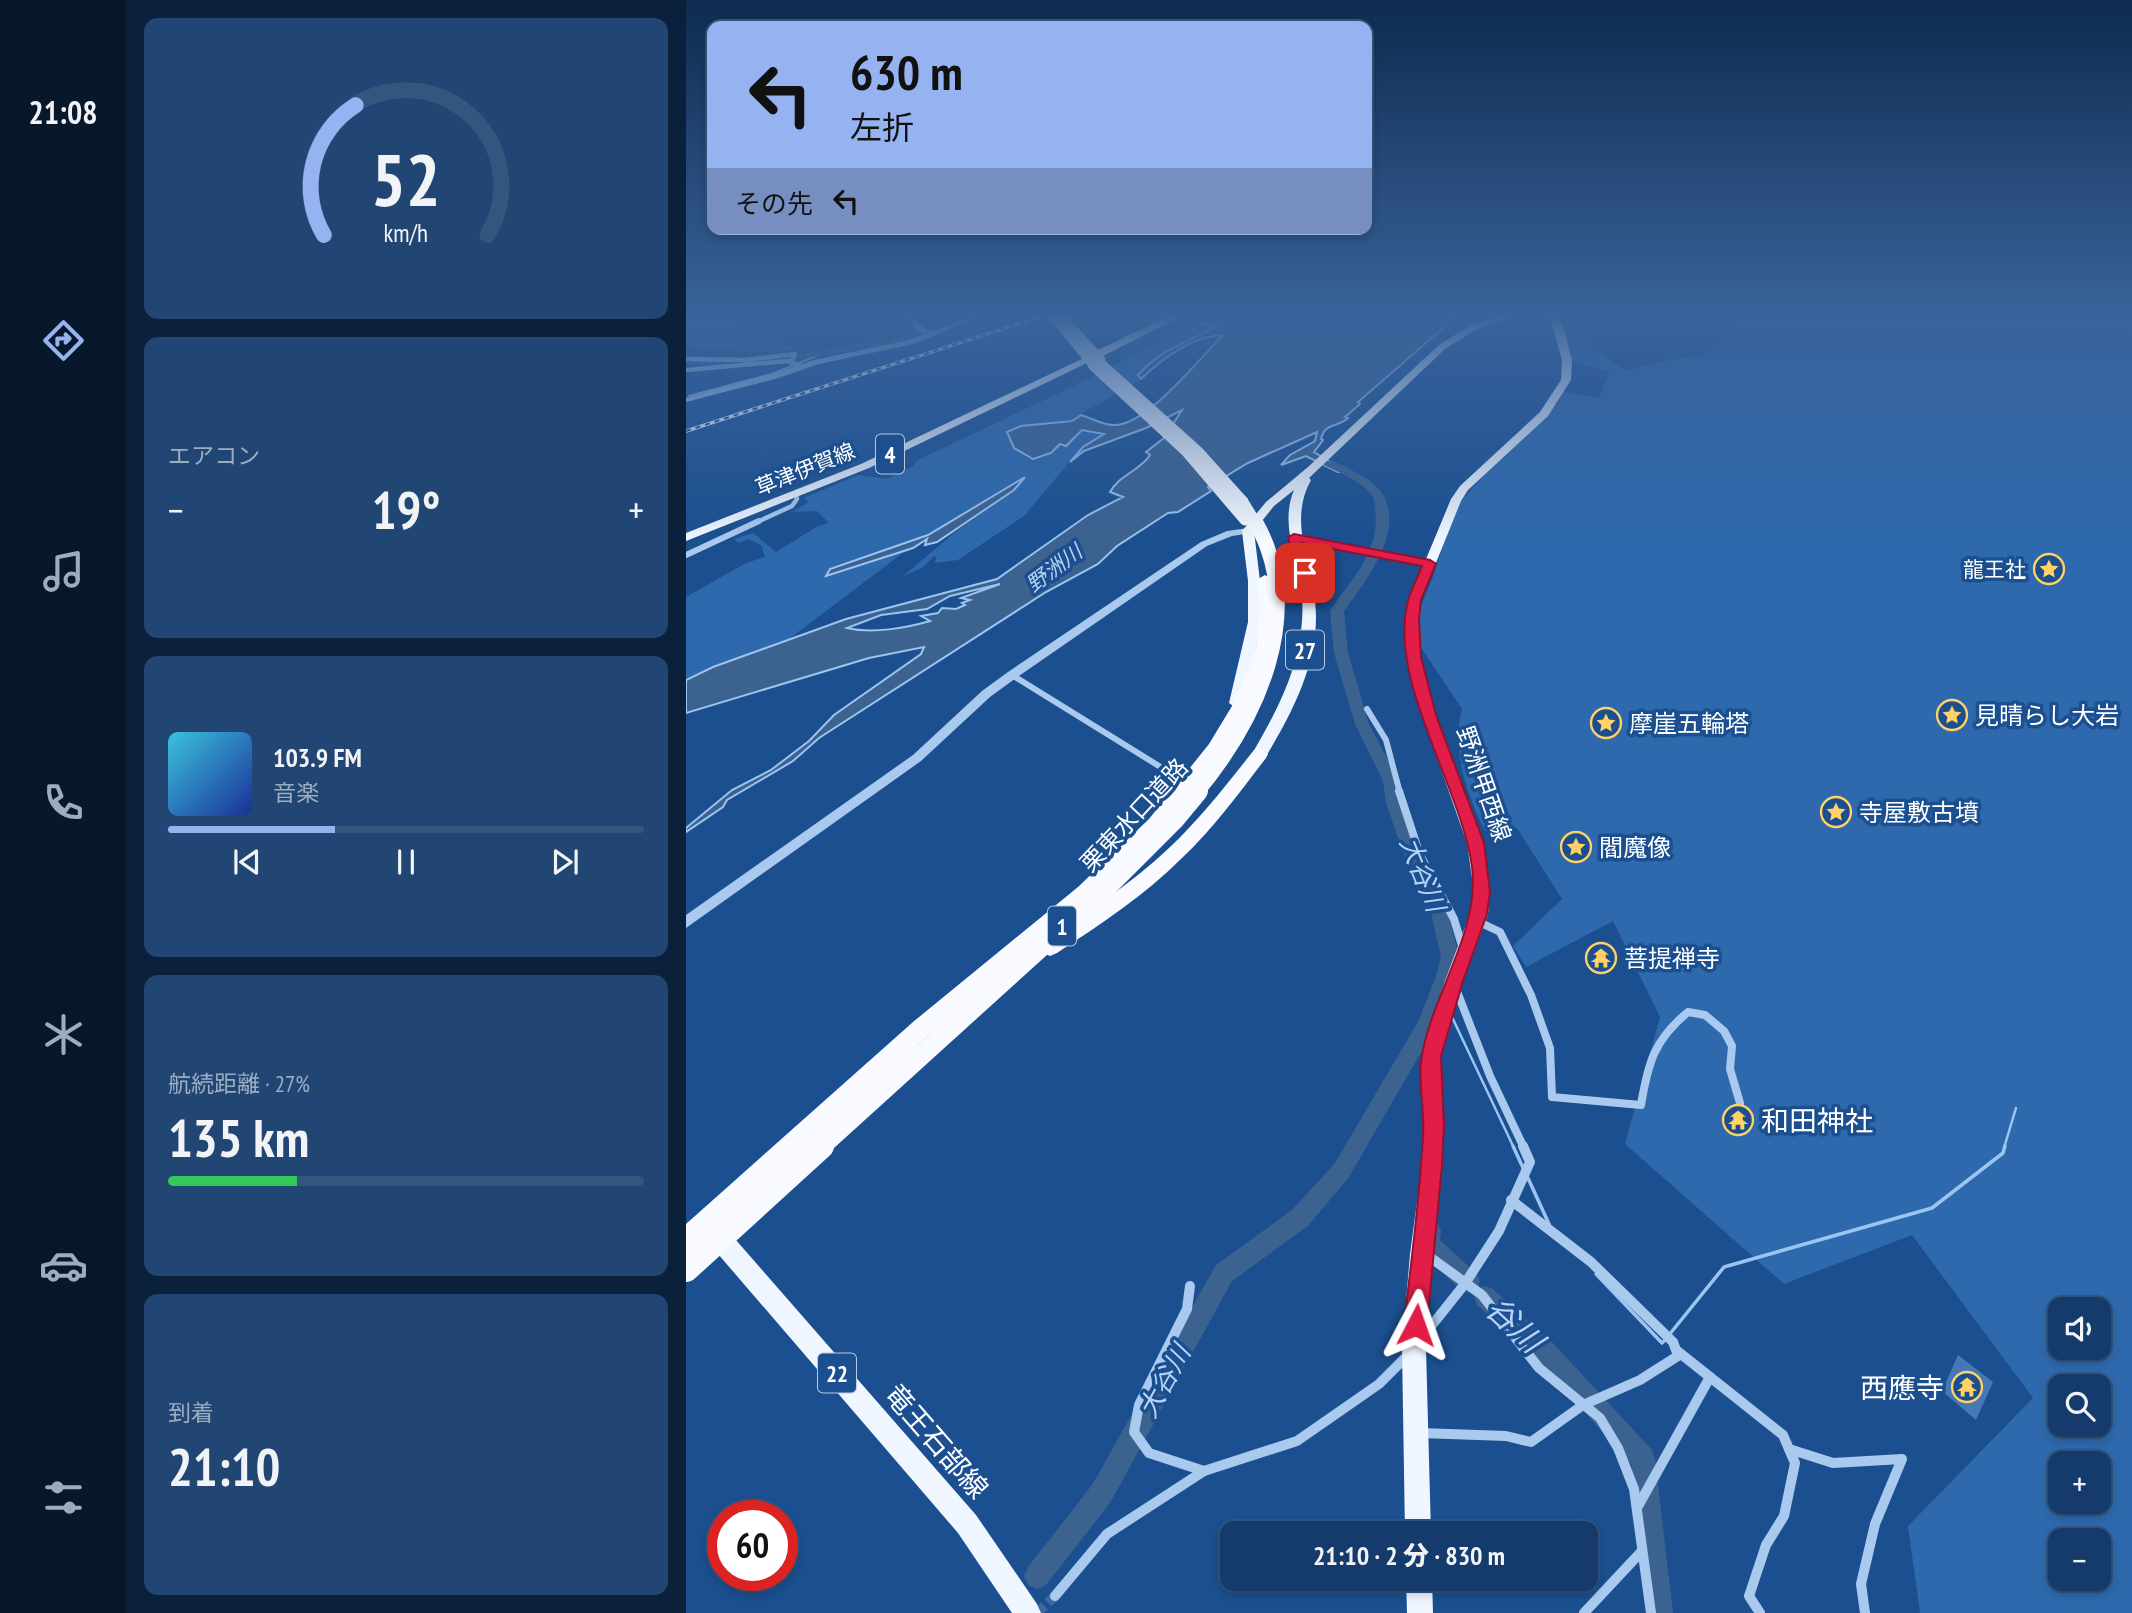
<!DOCTYPE html>
<html lang="ja">
<head>
<meta charset="utf-8">
<style>
	body { margin:0; font-family:"PT Sans Narrow","Noto Sans JP",sans-serif; background:#214673; color:#f1f3f6; height:100vh; display:flex; flex-direction:column; font-size:26px; white-space:nowrap }
	* { box-sizing:border-box; margin:0 }
	p { font-size:23px; color:#9dadc1 }
	.icon { flex:none; width:38px; height:38px; fill:none; stroke:currentColor; stroke-width:2; stroke-linecap:round; stroke-linejoin:round }
	.map { position:relative; flex:1; overflow:hidden }
	.panel { display:flex; flex-direction:column; gap:18px; padding:18px; background:#0b203b; width:560px }
	.panel>* { flex:none }
	.banner { position:absolute; left:21px; top:21px; width:665px; height:214px; border-radius:14px; box-shadow:0 4px 10px #0003,0 0 0 2px #33557e; background:#95b2f1; color:#111; overflow:hidden }
	.buttons { position:absolute; left:1362px; top:1297px; display:grid; gap:14px }
	.buttons a { display:grid; place-items:center; width:63px; height:63px; border-radius:14px; background:#143b6b; box-shadow:0 4px 10px #0003,0 0 0 2px #33557e; font-size:35px }
	.speed { position:absolute; left:21px; top:1500px; display:flex; gap:14px; font-size:35px; font-weight:700; text-align:center }
	.speed>* { display:grid; place-content:center; width:91px; height:91px; border-radius:50%; background:#143b6b; box-shadow:0 4px 10px #0003,0 0 0 2px #33557e; line-height:1 }
	.speed .limit { border:10px solid #d22; background:#fff; color:#111 }
	.pin { position:absolute; display:grid; place-items:center; width:60px; height:60px; color:#fff; margin:-30px; border-radius:14px; box-shadow:0 4px 10px #0006 }
	.me { position:absolute; width:77px; margin:-38px; rotate:4deg; stroke-linejoin:round; filter:drop-shadow(0 0 5px #0008) }
	.turn { display:flex; align-items:center; gap:24px; height:147px; padding:0 28px; font-size:32px }
	.turn .icon { width:91px; height:91px; stroke-width:2.5 }
	.turn b { display:block; font-size:49px; line-height:60px }
	.then { display:flex; align-items:center; height:66px; padding:0 28px; background:#0003; gap:14px; font-size:26px }
	.big { font-size:52px; font-weight:800; line-height:1.1 }
	.panel .widget { flex:1; display:flex; flex-direction:column; justify-content:center; gap:10px; min-width:0; padding:0 24px; border-radius:14px; background:#214673 }
	.panel .dial { align-items:center; gap:0 }
	.dial svg { height:182px; overflow:visible; fill:none; stroke:#33557e; stroke-width:7; stroke-linecap:round; text-anchor:middle }
	.dial text { fill:#f1f3f6; stroke:none }
	.song { display:flex; align-items:center; gap:21px }
	.cover { width:84px; height:84px; border-radius:10px; background:linear-gradient(135deg,hsl(190 70% 55%),hsl(230 70% 35%)) }
	.played { height:7px; border-radius:4px; background:linear-gradient(90deg,#95b2f1 35%,#33557e 35%) }
	.keys { display:flex; justify-content:space-around; direction:ltr }
	.heat { display:flex; justify-content:space-between; align-items:center; font-size:38px; direction:ltr }
	.charge { height:10px; border-radius:5px; background:linear-gradient(90deg,#34c759 27%,#33557e 0) }
	.trip { position:absolute; left:534px; top:1521px; width:378px; height:70px; border-radius:14px; background:#143b6b; box-shadow:0 4px 10px #0003,0 0 0 2px #33557e; font-weight:800; line-height:70px; text-align:center }
	main { display:flex; flex:1; min-height:0 }
	.tab-bar { display:flex; flex-direction:column; width:126px; justify-content:space-around; align-items:center; background:#08182b; color:#9dadc1 }
	.tab-bar .icon { width:49px; height:49px }
	.tab-bar .current { color:#95b2f1 }
	.tab-bar b { font-size:32px; color:#f1f3f6 }
	.map>svg:first-child { display:block }
	.green { fill:#2e69ad; fill-rule:evenodd }
	.water { fill:#3c6290; stroke:#9cc4f0; stroke-width:2; fill-rule:evenodd }
	.lines { fill:none; stroke-linecap:round; stroke-linejoin:round }
	.stream-far2 { stroke:#9cc4f0; stroke-width:2 }
	.stream-far1 { stroke:#9cc4f0; stroke-width:2.5 }
	.stream { stroke:#9cc4f0; stroke-width:3.5 }
	.river { fill:#3c6290; fill-rule:evenodd }
	.building { fill:#4478b7 }
	.minor-tunnel { stroke:#3d69a0; stroke-width:10; stroke-dasharray:10 5; stroke-linecap:butt }
	.minor-far3 { stroke:#a9c9ee; stroke-width:4.5 }
	.minor-far2 { stroke:#a9c9ee; stroke-width:6 }
	.minor-far1 { stroke:#a9c9ee; stroke-width:8 }
	.minor { stroke:#a9c9ee; stroke-width:10 }
	.tertiary { fill:#a9c9ee; fill-rule:evenodd }
	.primary { fill:#f0f6ff; fill-rule:evenodd }
	.trunk { fill:#f8faff; fill-rule:evenodd }
	.rail-casing { stroke:#fff; stroke-width:3.5 }
	.rail { stroke:#1b4f8f; stroke-width:2; stroke-dasharray:5; stroke-linecap:butt }
	.trunk-bridge-far3 { stroke:#f8faff; stroke-width:11 }
	.trunk-bridge-far2 { stroke:#f8faff; stroke-width:15 }
	.trunk-bridge-far1 { stroke:#f8faff; stroke-width:20 }
	.trunk-bridge { stroke:#f8faff; stroke-width:26 }
	.route { fill:#e11d48; stroke:#92132f; stroke-width:2 }
	.labels { text-anchor:middle; dominant-baseline:central; stroke-width:7; stroke-linejoin:round; paint-order:stroke }
	.far-street-label { font-size:21px; fill:#fff; stroke:#1b4f8f }
	.far-water-label { font-size:21px; font-style:italic; fill:#b5d3f5; stroke:#1b4f8f }
	.far-poi-label { font-size:21px; fill:#fff; stroke:#1b4f8f; text-anchor:end }
	.shield { fill:#1b4f8f; stroke:#bbcadd; stroke-width:2 }
	.shield-label { font-size:23px; font-weight:bold; fill:#fff }
	.poi-label { font-size:24px; fill:#fff; stroke:#1b4f8f; text-anchor:start }
	.street-label { font-size:24px; fill:#fff; stroke:#1b4f8f }
	.water-label { font-size:26px; font-style:italic; fill:#b5d3f5; stroke:#1b4f8f }
	.near-poi-label { font-size:28px; fill:#fff; stroke:#1b4f8f; text-anchor:start }
	.near-street-label { font-size:28px; fill:#fff; stroke:#1b4f8f }
	.near-water-label { font-size:32px; font-style:italic; fill:#b5d3f5; stroke:#1b4f8f }
</style>
</head>
<body>
<main>
<nav class="tab-bar">
<b>21:08</b>
<svg class="icon current" aria-label="directions" viewBox="0 0 24 24"><path d="M12 3l9 9-9 9-9-9zM9 14v-3h6M13 9l2 2-2 2"/></svg>
<svg class="icon" aria-label="music" viewBox="0 0 24 24"><path d="M9 18V5l10-2v13"/><circle cx="6" cy="18" r="3"/><circle cx="16" cy="16" r="3"/></svg>
<svg class="icon" aria-label="phone" viewBox="0 0 24 24"><path d="M5 4h4l2 5-3 2q2 4 5 5l2-3 5 2v4C11 20 4 13 5 4z"/></svg>
<svg class="icon" aria-label="climate" viewBox="0 0 24 24"><path d="M12 3v18M4 7l16 10M4 17L20 7"/></svg>
<svg class="icon" aria-label="car" viewBox="0 0 24 24"><path d="M5 17H2v-5l4-1 3-4h7l3 4 3 1v5h-3M9 17h6M6 11h13"/><circle cx="7" cy="17" r="2"/><circle cx="17" cy="17" r="2"/></svg>
<svg class="icon" aria-label="filters" viewBox="0 0 24 24"><path d="M4 7h16M4 17h16"/><circle cx="9" cy="7" r="2"/><circle cx="15" cy="17" r="2"/></svg>
</nav>
<section class="panel">
<div class="widget dial"><svg viewBox="0 0 100 80">
<path d="M14 69A42 42 0 1 1 86 69"/>
<path d="M14 69A42 42 0 0 1 28 12" stroke="#95b2f1"/>
<text x="50" y="56" font-size="32" font-weight="700">52</text>
<text x="50" y="72" font-size="11">km/h</text>
</svg></div>
<div class="widget"><p>エアコン</p>
<div class="heat"><a>−</a><b class="big">19°</b><a>+</a></div>
</div>
<div class="widget">
<div class="song"><i class="cover"></i><div><b>103.9 FM</b><p>音楽</p></div></div>
<div class="played"></div>
<div class="keys"><svg class="icon" aria-label="previous" viewBox="0 0 24 24"><path d="M18 5L8 12l10 7zM5 5v14"/></svg><svg class="icon" aria-label="pause" viewBox="0 0 24 24"><path d="M8 5v14M16 5v14"/></svg><svg class="icon" aria-label="next" viewBox="0 0 24 24"><path d="M6 5l10 7-10 7zM19 5v14"/></svg></div>
</div>
<div class="widget"><p>航続距離 · 27%</p><b class="big">135 km</b><div class="charge"></div></div>
<div class="widget"><p>到着</p><b class="big">21:10</b></div>
</section>
<div class="map">
<svg width="1446" height="1613" viewBox="0 0 1446 1613">
	<rect width="100%" height="100%" fill="#1b4f8f"/>
	<g class="green">
		<path d="M0,316H47L50,322L88,323L76,334L108,349L90,352L8,349L0,342Z"/>
		<path d="M1055,316H1446V1613H1234L1222,1526L1347,1398L1226,1235L1098,1284L939,1144L974,1017L927,921L840,967L827,946L876,899L831,828L799,831C781,794 765,750 776,709L732,643L729,621L748,574L769,508L811,460L841,435L873,401L875,391L913,398L924,372L880,359L878,330L908,332L906,347L940,371L985,359L1016,356L1048,333L1038,326ZM1374,1309H1412V1348H1374ZM1374,1386H1412V1424H1374ZM1374,1463H1412V1502H1374ZM1374,1540H1412V1578H1374Z"/>
		<path d="M519,318L517,323L533,324C505,343 477,345 452,375L455,379L390,417L386,422L382,420L331,428L328,448L343,458L374,444L380,446L396,430L419,435L391,453L338,516L272,560L248,563L251,558L248,556L237,567L216,577L268,533L328,490L337,477L242,535L141,575L222,549L103,639L0,680V597L60,563L79,557L75,545L62,539L52,543L48,539L67,533L90,552L132,526L143,523L131,511L106,512L123,502L118,498L172,475L201,479L227,466L232,460L392,384Z"/>
	</g>
	<g class="water">
		<path d="M521,316H771L672,402L674,404L659,417L662,418C651,428 639,422 635,439L637,440L628,452L661,472H652L620,456L595,465L604,455L629,441L631,432L562,463L522,487L525,491L492,512L482,513L431,546L412,564L360,592L133,738L107,761L41,800L37,807L0,832V828L46,790L85,770L123,741L148,715L235,654L238,647L183,658L0,713V680L27,667L160,619L311,579L402,515L437,497L424,492C433,475 455,470 464,455L460,452L478,438L496,410L460,428L398,451L384,462L397,447L418,434L396,430L380,446L374,444L365,453L347,459L328,448L321,432L335,426L386,421L395,415C405,418 417,425 427,425C460,427 514,358 537,335C507,336 476,359 455,379L452,375C475,348 504,342 533,325L516,324ZM314,584L275,598L284,600L276,603L279,605L270,609L256,608L252,613L235,616L244,621C220,628 186,634 161,628L195,615L241,609L264,596Z"/>
		<path d="M339,477L328,490L251,542L239,545L241,539L227,548L140,576L144,569L242,535Z"/>
	</g>
	<g class="lines">
		<path class="stream-far2" d="M3,396L86,374L142,351"/>
		<g class="stream-far1">
			<path d="M766,1017L828,1148"/>
			<path d="M1318,1148L1330,1108"/>
		</g>
		<g class="stream">
			<path d="M827,1146L838,1170"/>
			<path d="M841,1176L863,1224"/>
			<path d="M910,1274L976,1343L979,1340"/>
			<path d="M983,1335L1038,1267L1246,1208L1317,1153L1319,1146"/>
		</g>
		<g class="river">
			<path d="M264,316H276C247,337 206,344 170,350C113,360 58,365 0,365V359H56L118,353L215,337Z"/>
			<path d="M638,461C650,459 662,469 673,474C736,507 686,573 658,611L662,653L683,724L713,781L716,803L731,847L759,900L773,957L768,976L748,1030L663,1177L622,1226L546,1281L424,1503L360,1585L351,1589L342,1585L338,1576L342,1567L406,1485L530,1265L606,1210L649,1163L733,1020L750,976L755,957L742,900L715,847L700,803L697,781L669,724L648,653L644,611C666,578 695,551 689,509C688,503 689,498 685,494C673,480 654,473 638,465Z"/>
			<path d="M744,1220L752,1223L755,1231L754,1240L791,1274L794,1282L791,1289L799,1286L807,1289L867,1343L966,1450L969,1459L987,1613H961L945,1464L851,1359L791,1305L788,1297L791,1290L783,1293L775,1290L735,1253C731,1242 732,1234 736,1223Z"/>
		</g>
	</g>
	<g class="building">
		<path d="M909,946L923,949L921,970L907,967Z"/>
		<path d="M1272,1355L1307,1382L1290,1420L1256,1391Z"/>
	</g>
	<g class="lines">
		<path class="minor-tunnel" d="M351,1613L369,1596"/>
		<g class="minor-far3">
			<path d="M0,359L59,360L109,354L106,361"/>
			<path d="M0,370L101,361L116,366"/>
			<path d="M69,523L106,506L111,499L110,495"/>
		</g>
		<g class="minor-far2">
			<path d="M0,555L73,521"/>
			<path d="M326,675L502,784"/>
			<path d="M681,709L700,740L714,793"/>
		</g>
		<g class="minor-far1">
			<path d="M713,791L734,855L768,919L777,949"/>
			<path d="M791,921L814,932L845,995L864,1048L866,1097L955,1105C962,1063 968,1040 1002,1012L1019,1015L1038,1031L1046,1046L1044,1069L1054,1103"/>
			<path d="M770,989L804,1076L838,1148"/>
		</g>
		<g class="minor">
			<path d="M825,1200L905,1262L987,1342L990,1350L1024,1377"/>
			<path d="M741,1255L796,1295L853,1368L914,1418L932,1448L948,1489L965,1613"/>
			<path d="M504,1286L501,1309L453,1405L448,1432L463,1453L518,1471"/>
			<path d="M735,1339L778,1285L813,1231L844,1162L837,1146"/>
			<path d="M734,1433L820,1436L845,1442L897,1405L954,1380L995,1354"/>
			<path d="M951,1508L1024,1377L1097,1435L1103,1449"/>
			<path d="M369,1596L421,1534L518,1471L611,1441L693,1384L721,1356"/>
			<path d="M898,1613L956,1551"/>
			<path d="M1074,1613L1063,1596L1080,1545L1098,1516L1109,1463L1103,1449L1147,1463L1216,1459L1189,1524L1175,1584L1179,1613"/>
		</g>
		<g class="tertiary">
			<path d="M219,316H226L237,327L245,332L286,316H296L228,344L133,364L89,379L0,402V398L83,375L128,360L223,340L238,334L231,331Z"/>
			<path d="M562,528L565,529V533L546,536L521,546L330,678L304,697L235,761L0,928V915L227,755L296,691L322,672L515,542L541,531Z"/>
			<path d="M608,535L744,561L749,564L744,567L605,540L603,538Z"/>
		</g>
		<g class="primary">
			<path d="M814,316H829L795,327L760,348L623,478L625,480C600,525 630,568 630,617C630,668 605,715 579,758H569L566,754C595,704 620,656 616,596C613,560 593,526 608,490L588,506L568,531L574,581L576,622L557,703L550,708L543,703L562,622V581L556,531L580,502L622,467L754,344L789,323Z"/>
			<path d="M859,316H869L876,323L886,360L885,380L862,416L782,490L775,501L735,600L733,633L735,657L750,715L797,843L804,892L802,914L777,981L755,1056L758,1125L756,1165L746,1254L740,1349L745,1533H719L716,1349L724,1254L736,1165L738,1125L735,1056L759,981L784,914L788,892L781,843L736,715L721,657L719,633L723,600L765,499L774,486L854,412L875,380L876,360L866,324Z"/>
			<path d="M402,356L407,359L405,361L183,468L0,541V533L175,464Z"/>
			<path d="M28,1221L36,1224L290,1515L351,1604L355,1613H326L272,1533L20,1240L17,1232L20,1224Z"/>
			<path d="M720,1578H746L747,1613H721Z"/>
		</g>
		<g class="trunk">
			<path d="M361,316H371L404,354L483,316H496L415,357L516,448L562,499V505H552L508,454L411,363V367H403Z"/>
			<path d="M579,575L586,579L588,611L586,643L581,663L562,707L535,753L475,829L406,898L242,1036L9,1250L0,1253V1224L227,1022L392,887L463,819L523,744L546,706L565,663L571,643L574,611L572,579Z"/>
			<path d="M574,748L582,754L580,758C553,793 528,828 496,858C459,895 415,924 371,953L364,956L357,953L354,947L357,941C401,913 445,884 483,848C515,818 541,784 568,750Z"/>
		</g>
		<g class="rail-casing">
			<path id="rail" d="M0,431L357,316"/>
		</g>
		<use href="#rail" class="rail"/>
		<g class="trunk-bridge-far3">
			<path d="M374,316L414,360"/>
			<path d="M407,365L500,451L559,520"/>
			<path d="M557,502L570,523"/>
		</g>
		<path class="trunk-bridge-far2" d="M510,793C571,720 622,613 569,521"/>
		<path class="trunk-bridge-far1" d="M133,1148L420,888L488,820L512,791"/>
		<path class="trunk-bridge" d="M0,1269L135,1146"/>
	</g>
	<linearGradient id="sky" x2="0" y2="1"><stop stop-color="#0f2b4f"/><stop offset="0.58" stop-color="#39639b"/><stop offset="1" stop-color="#39639b" stop-opacity="0"/></linearGradient>
	<rect width="1446" height="542" fill="url(#sky)"/>
	<path class="route" d="M608,534L744,560L750,564L735,600L733,620L735,657L750,715L798,843L804,892L801,914L777,981L755,1056L758,1125L756,1165L741,1325L738,1333L730,1337L722,1333L718,1325C725,1262 734,1198 737,1135C739,1109 731,1080 736,1055C747,992 794,932 786,867C776,788 701,681 722,601C725,589 732,577 736,566L616,543L625,573L619,577L612,573L602,537Z"/>
	<defs>
		<g id="sight-ring" transform="scale(1.575)"><circle r="9.5" fill="#1b4f8f" stroke="#ffd166" stroke-width="1.5"/><path d="M0-6L1.8-2.2L6-1.7L2.9 1.2L3.7 5.4L0 3.3L-3.7 5.4L-2.9 1.2L-6-1.7L-1.8-2.2Z" fill="#ffd166"/></g>
		<g id="temple-ring" transform="scale(1.575)"><circle r="9.5" fill="#1b4f8f" stroke="#ffd166" stroke-width="1.5"/><path d="M0-6L5-2H3V0L6.5 2.5H4V6H1.5V3h-3V6H-4V2.5H-6.5L-3 0V-2H-5Z" fill="#ffd166"/></g>
	</defs>
	<g fill-rule="evenodd">
		<use href="#sight-ring" x="1363" y="569"/>
		<use href="#sight-ring" x="1266" y="715"/>
		<use href="#sight-ring" x="920" y="723"/>
		<use href="#sight-ring" x="1150" y="812"/>
		<use href="#sight-ring" x="890" y="847"/>
		<use href="#temple-ring" x="915" y="958"/>
		<use href="#temple-ring" x="1052" y="1120"/>
		<use href="#temple-ring" x="1281" y="1387"/>
	</g>
	<g class="labels">
		<g class="far-street-label">
			<text transform="translate(119 469) rotate(-22)">草津伊賀線</text>
		</g>
		<g class="far-water-label">
			<text transform="translate(368 568) rotate(-37)">野洲川</text>
		</g>
		<g class="far-poi-label">
			<text x="1340" y="569">龍王社</text>
		</g>
		<g class="shield">
			<rect x="190" y="434.5" width="28" height="39" rx="5"/>
			<rect x="600" y="630.5" width="38" height="39" rx="5"/>
			<rect x="362" y="906.5" width="28" height="39" rx="5"/>
			<rect x="132" y="1353.5" width="38" height="39" rx="5"/>
		</g>
		<g class="shield-label">
			<text x="204" y="454">4</text>
			<text x="619" y="650">27</text>
			<text x="376" y="926">1</text>
			<text x="151" y="1373">22</text>
		</g>
		<g class="poi-label">
			<text x="1289" y="715">見晴らし大岩</text>
			<text x="943" y="723">摩崖五輪塔</text>
			<text x="1173" y="812">寺屋敷古墳</text>
			<text x="913" y="847">閻魔像</text>
			<text x="938" y="958">菩提禅寺</text>
		</g>
		<g class="street-label">
			<text transform="translate(798 784) rotate(71)">野洲甲西線</text>
			<text transform="translate(448 815) rotate(-47)">栗東水口道路</text>
		</g>
		<g class="water-label">
			<text transform="translate(737 874) rotate(68)">大谷川</text>
			<text transform="translate(478 1381) rotate(-61)">大谷川</text>
		</g>
		<g class="near-poi-label">
			<text x="1075" y="1120">和田神社</text>
			<text x="1258" y="1387" text-anchor="end">西應寺</text>
		</g>
		<g class="near-street-label">
			<text transform="translate(251 1441) rotate(49)">竜王石部線</text>
		</g>
		<g class="near-water-label">
			<text transform="translate(829 1324) rotate(43)">谷川</text>
		</g>
	</g>
</svg>
<div class="buttons">
<a><svg class="icon" aria-label="sound" viewBox="0 0 24 24"><path d="M4 9h4l5-4v14l-5-4H4zM17 9q2 3 0 6"/></svg></a>
<a><svg class="icon" aria-label="search" viewBox="0 0 24 24"><circle cx="10" cy="10" r="6"/><path d="M15 15l6 6"/></svg></a>
<a>+</a>
<a>−</a>
</div>
<div class="speed"><div class="limit">60</div></div>
<div class="pin" style="left:619px;top:573px;background:#d93025"><svg class="icon" aria-label="arrive" viewBox="0 0 24 24"><path d="M6 21V4h12l-3 4 3 4H6"/></svg></div>
<svg class="me" style="left:730px;top:1325px" viewBox="-20 -20 40 40"><path d="M0-17L14 15 0 8-14 15z" fill="#e11d48" stroke="#fff" stroke-width="4"/></svg>
<div class="trip">21:10 · 2 分 · 830 m</div>
<div class="banner">
<div class="turn"><svg class="icon" aria-label="left" viewBox="0 0 24 24"><path d="M17 20v-9H6M10 6l-5 5 5 5"/></svg><div><b>630 m</b>左折</div></div>
<div class="then">その先<svg class="icon" aria-label="left" viewBox="0 0 24 24"><path d="M17 20v-9H6M10 6l-5 5 5 5"/></svg></div>
</div>
</div>
</main>
</body>
</html>
